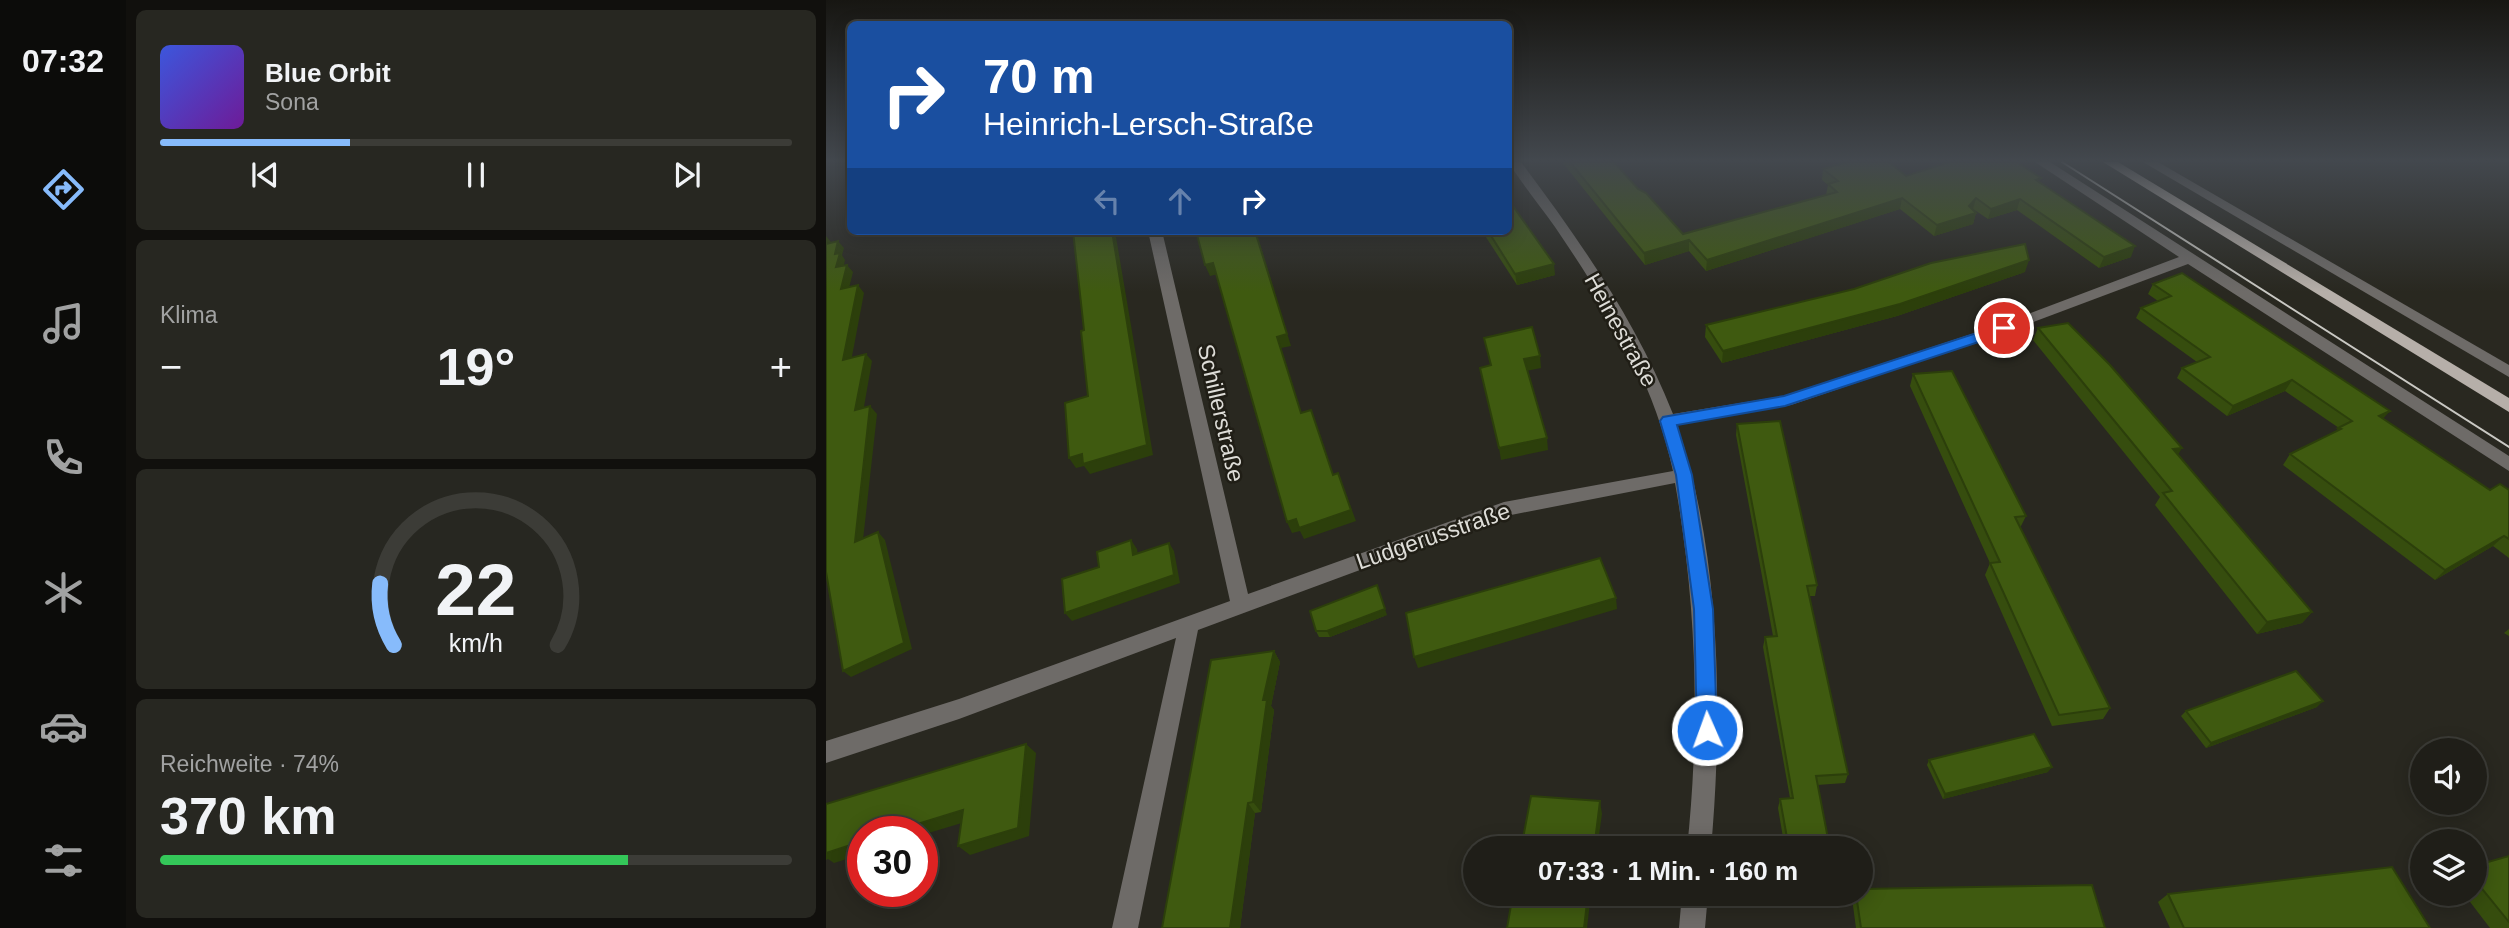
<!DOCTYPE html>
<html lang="de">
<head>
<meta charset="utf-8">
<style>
	body { margin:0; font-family:Helvetica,sans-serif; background:#272721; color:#f1f3f6; height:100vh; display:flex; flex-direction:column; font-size:26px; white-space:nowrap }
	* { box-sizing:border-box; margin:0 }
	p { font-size:23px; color:#a1a2a2 }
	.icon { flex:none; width:38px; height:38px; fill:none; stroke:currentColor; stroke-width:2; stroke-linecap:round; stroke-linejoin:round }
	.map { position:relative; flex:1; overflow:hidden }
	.sheet { display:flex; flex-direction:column; gap:10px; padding:10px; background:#11100d; width:700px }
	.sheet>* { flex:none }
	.top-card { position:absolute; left:21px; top:21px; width:665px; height:214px; border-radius:10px; box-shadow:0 4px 18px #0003,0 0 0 2px #3c3c37; background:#1a4fa0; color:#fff; overflow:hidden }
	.tools { position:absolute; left:1584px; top:738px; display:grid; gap:14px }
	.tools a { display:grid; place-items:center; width:77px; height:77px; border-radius:50%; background:#1f1e18; box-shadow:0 4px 18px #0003,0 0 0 2px #3c3c37; font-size:35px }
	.speed { position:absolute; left:21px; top:816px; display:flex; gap:14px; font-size:35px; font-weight:700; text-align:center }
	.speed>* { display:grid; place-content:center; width:91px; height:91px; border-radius:50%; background:#1f1e18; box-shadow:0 4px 18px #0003,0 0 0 2px #3c3c37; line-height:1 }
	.speed .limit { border:10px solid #d22; background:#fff; color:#111 }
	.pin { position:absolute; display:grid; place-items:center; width:60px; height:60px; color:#fff; margin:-30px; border:4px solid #fff; border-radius:50%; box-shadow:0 2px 7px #0007 }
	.me { position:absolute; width:77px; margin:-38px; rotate:358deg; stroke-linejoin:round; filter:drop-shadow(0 0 5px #0008) }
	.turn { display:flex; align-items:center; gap:24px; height:147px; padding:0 21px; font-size:32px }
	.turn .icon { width:91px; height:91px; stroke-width:2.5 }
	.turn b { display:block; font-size:49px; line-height:60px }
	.lanes { display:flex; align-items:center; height:66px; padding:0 21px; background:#0003; justify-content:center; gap:35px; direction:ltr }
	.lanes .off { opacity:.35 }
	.big { font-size:52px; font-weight:800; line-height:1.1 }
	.sheet .widget { flex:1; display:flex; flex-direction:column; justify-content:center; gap:10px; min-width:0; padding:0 24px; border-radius:10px; background:#272721 }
	.sheet .dial { align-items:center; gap:0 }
	.dial svg { height:182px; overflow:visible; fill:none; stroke:#3c3c37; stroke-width:7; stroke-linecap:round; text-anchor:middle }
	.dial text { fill:#f1f3f6; stroke:none }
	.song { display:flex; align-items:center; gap:21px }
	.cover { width:84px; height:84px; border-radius:10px; background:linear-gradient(135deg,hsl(230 70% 55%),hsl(280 70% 35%)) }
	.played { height:7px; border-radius:4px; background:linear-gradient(90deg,#87bbfb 30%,#3c3c37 30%) }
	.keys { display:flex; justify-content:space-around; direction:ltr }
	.heat { display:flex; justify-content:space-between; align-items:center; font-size:38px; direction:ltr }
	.charge { height:10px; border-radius:5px; background:linear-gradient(90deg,#34c759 74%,#3c3c37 0) }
	.trip { position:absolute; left:637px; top:836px; width:410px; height:70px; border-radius:35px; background:#1f1e18; box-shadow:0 4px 18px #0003,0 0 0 2px #3c3c37; font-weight:800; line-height:70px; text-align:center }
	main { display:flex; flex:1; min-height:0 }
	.tabs { display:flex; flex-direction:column; width:126px; justify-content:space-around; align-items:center; background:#0c0c0a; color:#a1a2a2 }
	.tabs .icon { width:49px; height:49px }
	.tabs .current { color:#87bbfb }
	.tabs b { font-size:32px; color:#f1f3f6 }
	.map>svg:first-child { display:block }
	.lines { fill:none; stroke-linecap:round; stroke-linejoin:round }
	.minor { fill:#6e6b68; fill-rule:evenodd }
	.major { fill:#b6afa9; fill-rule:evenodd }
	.tram { stroke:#c9c8c3; stroke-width:2 }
	.wall { fill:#364d0e }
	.shaded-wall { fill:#2c3f0b }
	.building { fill:#3f5a10; stroke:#2c3f0b; stroke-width:2 }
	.route { fill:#1a73e8; stroke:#114b97; stroke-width:2 }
	.labels { text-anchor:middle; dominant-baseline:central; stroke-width:5; stroke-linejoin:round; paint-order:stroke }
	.street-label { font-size:23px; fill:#deddd8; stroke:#201e16 }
</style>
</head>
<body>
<main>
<nav class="tabs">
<b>07:32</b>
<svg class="icon current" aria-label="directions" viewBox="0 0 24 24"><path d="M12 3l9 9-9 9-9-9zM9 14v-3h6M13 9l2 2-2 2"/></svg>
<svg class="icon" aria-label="music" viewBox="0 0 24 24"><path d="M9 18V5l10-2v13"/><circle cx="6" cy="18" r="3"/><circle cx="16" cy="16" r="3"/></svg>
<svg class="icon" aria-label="phone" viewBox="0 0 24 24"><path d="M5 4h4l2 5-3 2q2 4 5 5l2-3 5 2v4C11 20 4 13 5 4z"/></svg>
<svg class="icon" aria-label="climate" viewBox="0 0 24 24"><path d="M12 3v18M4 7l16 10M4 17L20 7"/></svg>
<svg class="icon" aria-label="car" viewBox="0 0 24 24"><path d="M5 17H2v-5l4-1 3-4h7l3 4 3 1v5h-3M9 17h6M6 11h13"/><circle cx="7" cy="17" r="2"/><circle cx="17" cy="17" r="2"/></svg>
<svg class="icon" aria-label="filters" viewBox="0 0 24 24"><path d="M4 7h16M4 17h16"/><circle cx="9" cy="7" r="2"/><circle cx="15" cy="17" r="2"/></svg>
</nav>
<section class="sheet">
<div class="widget">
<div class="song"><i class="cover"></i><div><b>Blue Orbit</b><p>Sona</p></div></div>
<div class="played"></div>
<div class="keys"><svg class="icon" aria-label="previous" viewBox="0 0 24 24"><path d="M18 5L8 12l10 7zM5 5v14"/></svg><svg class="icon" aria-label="pause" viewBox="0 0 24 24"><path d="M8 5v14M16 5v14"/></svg><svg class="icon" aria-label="next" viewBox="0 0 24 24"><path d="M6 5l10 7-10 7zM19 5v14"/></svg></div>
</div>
<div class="widget"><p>Klima</p>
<div class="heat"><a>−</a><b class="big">19°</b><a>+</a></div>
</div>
<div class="widget dial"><svg viewBox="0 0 100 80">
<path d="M14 69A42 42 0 1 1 86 69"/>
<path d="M14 69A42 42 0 0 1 8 42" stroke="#87bbfb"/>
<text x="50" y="56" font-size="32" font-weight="700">22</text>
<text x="50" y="72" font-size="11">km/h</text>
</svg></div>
<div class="widget"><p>Reichweite · 74%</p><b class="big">370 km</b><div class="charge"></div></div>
</section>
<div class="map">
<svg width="1683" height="928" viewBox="0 0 1683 928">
	<rect width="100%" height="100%" fill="#292820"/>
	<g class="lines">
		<g class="minor">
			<path d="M682,162H695C754,241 811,322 847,414L957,396L1173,325L1353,257L1209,162H1224L1683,456V471L1362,264L1183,331L965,405L851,425C895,553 897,714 885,849H861C874,726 871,605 849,483L680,516L372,630L312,928H286L350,638L133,719L0,763V741L133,699L404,601L322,231H336L422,594L678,502L847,471C828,381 780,302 729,227C714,206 697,185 682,162Z"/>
			<path d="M1317,162H1332L1683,365V377Z"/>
			<path d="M856,894H882L879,928H853Z"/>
		</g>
		<path class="major" d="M1277,162H1292L1683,398V412Z"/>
		<path class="tram" d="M1236,162L1683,447"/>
	</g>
	<g class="wall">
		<path d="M736,162H788L812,189L857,234L1000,195L1002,185L996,180L997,169L1080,176L1214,182L1305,257L1273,268L1191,210L1162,219L1147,209L1150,213L1147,224L1108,236L1074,209L880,271L863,251L819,265Z"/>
		<path d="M656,231H682L729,275L691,285Z"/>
		<path d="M1199,272L1071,316L896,363L879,337L880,325Z"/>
		<path d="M1327,284L1557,418L1664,490H1683V558L1667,546L1609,580L1457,465L1464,454L1509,432L1513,428L1459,391L1401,416L1351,378L1356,368L1371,362L1310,318L1315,308L1332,301L1322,294Z"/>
		<path d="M1212,328L1352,455L1486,612L1476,623L1431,634L1329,505L1334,497L1207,340Z"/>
		<path d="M1087,374L1200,516L1194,528L1284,708L1277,719L1226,726L1159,575L1164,563L1084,386Z"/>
		<path d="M911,424L991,585L989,596H983L1022,774L1019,783L991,785L1004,849H959L952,808L954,799L964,798L937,647L939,637L947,636L910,435Z"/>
		<path d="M561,615L504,637H493L490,631Z"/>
		<path d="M1683,629V636L1678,633Z"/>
		<path d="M448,651L454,662L445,706L448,710L435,812L429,813L414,928H336Z"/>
		<path d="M1491,707L1380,748L1355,716L1360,711Z"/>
		<path d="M1103,760L1222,772L1117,799L1101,765Z"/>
		<path d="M1683,856V928H1664L1638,894H1648V866Z"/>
		<path d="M1027,894H1034L1279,928H1030L1026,898Z"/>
		<path d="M1342,894L1604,928H1344L1332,902Z"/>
	</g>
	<g class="shaded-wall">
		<path d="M1076,198L1074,209L880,271L881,260Z"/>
		<path d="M1150,198L1147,209L1141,216L1150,213L1147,224L1108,236L1111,225L1143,206Z"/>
		<path d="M1194,199L1191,210L1162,219L1165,209Z"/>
		<path d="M286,231H289L327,455L264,474L258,466L250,468L243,458L256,454Z"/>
		<path d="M430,231L465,346L455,348L479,424L451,337Z"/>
		<path d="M0,236L5,242L2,252L0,249Z"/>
		<path d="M863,240V251L819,265L818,253Z"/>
		<path d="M12,241L18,248L16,255L19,260L16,274L10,267L9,254Z"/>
		<path d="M1309,246L1305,257L1273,268L1278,257Z"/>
		<path d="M1203,260L1199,272L1071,316L896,363L897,351Z"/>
		<path d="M387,263L392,274L384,276L379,265Z"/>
		<path d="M728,264L729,275L691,285L689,274Z"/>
		<path d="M21,265L27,272L21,296L15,289Z"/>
		<path d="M32,285L38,293L24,367L17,360Z"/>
		<path d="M40,354L46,361L36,418L29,410Z"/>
		<path d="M714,356L715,368L700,371L698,359Z"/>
		<path d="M1466,380L1459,391L1401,416L1407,406Z"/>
		<path d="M44,406L51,414L36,549L29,542Z"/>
		<path d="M1564,411L1555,421L1553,416Z"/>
		<path d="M721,438L722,450L675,460L673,448Z"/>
		<path d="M1356,448L1349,460L1347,449Z"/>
		<path d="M512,473L530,521L478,539L474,531L466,533L461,522Z"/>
		<path d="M52,532L59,540L86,649L25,677L17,671Z"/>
		<path d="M1678,536L1667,546L1609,580L1619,570Z"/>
		<path d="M305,540L311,549L313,563L307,555Z"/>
		<path d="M343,543L348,551L354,583L246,621L239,613Z"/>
		<path d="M551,585L561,615L504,637L501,631Z"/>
		<path d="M790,598L791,609L592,668L588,657Z"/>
		<path d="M1486,612L1476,623L1431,634L1441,622Z"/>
		<path d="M448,651L454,662L445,706L448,710L435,812L427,802L437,700Z"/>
		<path d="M1497,701L1491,707L1380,748L1385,743Z"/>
		<path d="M200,744L210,753L203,836L144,855L132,846Z"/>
		<path d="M1226,767L1222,772L1117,799L1119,794Z"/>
		<path d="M774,801L776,814L771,849H768Z"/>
		<path d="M422,803L429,813L414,928H404Z"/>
		<path d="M137,810L149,819L96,835V831H69Z"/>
		<path d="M37,841V854L8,863L2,859L0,860V848Z"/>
		<path d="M762,894H765L761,928H758Z"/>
	</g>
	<g class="building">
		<path d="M744,162H788L812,189L820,193L857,234L1011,192L1002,184L1012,181L997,169L1021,162H1063L1080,176L1124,162H1191L1215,178L1210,180L1309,246L1278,257L1194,199L1165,209L1150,198L1143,206L1150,213L1111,225L1076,198L881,260L863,240L818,253Z"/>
		<path d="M682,199L728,264L689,274L662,231H682Z"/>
		<path d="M247,231H286L321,445L257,464L256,454L243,458L239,403L262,396L255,331L258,330Z"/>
		<path d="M370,231H429L461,334L451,337L475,413L485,410L507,475L512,473L525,510L473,528L470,519L461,522L387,263L379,265Z"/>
		<path d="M12,241L9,254L14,253L10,267L21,265L15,289L32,285L17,360L40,354L29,410L44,406L29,542L52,532L78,643L17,671L0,572V244Z"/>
		<path d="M1199,244L1203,260L1074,304L897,351L880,325L1028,289L1105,263Z"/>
		<path d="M1356,273L1564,411L1553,416L1664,490L1674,484L1683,490V539L1678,536L1619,570L1464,454L1515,429L1512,428L1526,421L1466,380L1407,406L1356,368L1384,357L1315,308L1345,296L1327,284Z"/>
		<path d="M1242,323L1284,365L1356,448L1347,449L1486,612L1441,622L1337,493L1346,491L1212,328Z"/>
		<path d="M706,327L714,356L698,359L721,438L673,448L654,368L665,365L658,338Z"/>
		<path d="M1126,371L1200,516L1189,517L1284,708L1233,715L1164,563L1174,562L1087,374Z"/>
		<path d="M954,421L991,585L981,586L1022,774L990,776L1004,849H963L954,799L967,798L939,637L951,636L911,424Z"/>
		<path d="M305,540L307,555L343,543L348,575L239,613L236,579L273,567L271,552Z"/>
		<path d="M774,558L790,598L588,657L580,613Z"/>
		<path d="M551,585L559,609L501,631H490L484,611Z"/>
		<path d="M448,651L437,700H441L427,802L422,803L404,928H336L385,660Z"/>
		<path d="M1470,671L1497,701L1385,743L1360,711Z"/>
		<path d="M1208,734L1226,767L1119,794L1103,760Z"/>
		<path d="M200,744L192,828L132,846L137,810L69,831H37V841L0,853V804Z"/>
		<path d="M705,796L774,801L768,849H695Z"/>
		<path d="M1683,856V922L1648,879V866Z"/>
		<path d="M1566,867L1604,928H1358L1342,894Z"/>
		<path d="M1266,885L1279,928H1035L1030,894H1034V889Z"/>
		<path d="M687,894H762L758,928H681Z"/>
	</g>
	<linearGradient id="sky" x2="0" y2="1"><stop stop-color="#171612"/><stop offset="0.55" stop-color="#43484e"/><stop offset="1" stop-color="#43484e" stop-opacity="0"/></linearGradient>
	<rect width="1683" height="292" fill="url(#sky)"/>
	<path class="route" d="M1178,324L1185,328L1183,332L959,406L851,425L866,475L887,609L891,730L888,737L881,740L873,737L871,730L868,609L850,475L834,421L837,417L958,396Z"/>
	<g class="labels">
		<g class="street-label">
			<text transform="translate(795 330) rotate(61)">Heinestraße</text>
			<text transform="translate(395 413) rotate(77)">Schillerstraße</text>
			<text transform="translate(607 536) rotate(-19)">Ludgerusstraße</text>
		</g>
	</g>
</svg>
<div class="tools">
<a><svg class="icon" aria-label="sound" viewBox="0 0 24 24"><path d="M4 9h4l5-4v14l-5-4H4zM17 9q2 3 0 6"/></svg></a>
<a><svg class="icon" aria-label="layers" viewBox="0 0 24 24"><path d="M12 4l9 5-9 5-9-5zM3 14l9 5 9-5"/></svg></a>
</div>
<div class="speed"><div class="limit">30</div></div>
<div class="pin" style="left:1178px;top:328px;background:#d93025"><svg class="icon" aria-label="arrive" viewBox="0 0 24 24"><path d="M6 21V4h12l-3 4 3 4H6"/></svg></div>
<svg class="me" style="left:881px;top:730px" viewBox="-20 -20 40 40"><circle r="17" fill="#1a73e8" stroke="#fff" stroke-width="3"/><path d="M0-11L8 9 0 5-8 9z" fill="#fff"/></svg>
<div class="trip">07:33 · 1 Min. · 160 m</div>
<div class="top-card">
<div class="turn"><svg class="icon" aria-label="right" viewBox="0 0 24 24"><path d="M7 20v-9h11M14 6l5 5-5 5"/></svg><div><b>70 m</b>Heinrich-Lersch-Straße</div></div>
<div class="lanes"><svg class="icon off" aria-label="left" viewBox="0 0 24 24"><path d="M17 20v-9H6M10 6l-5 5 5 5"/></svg><svg class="icon off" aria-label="ahead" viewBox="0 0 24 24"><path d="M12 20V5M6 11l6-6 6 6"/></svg><svg class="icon" aria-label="right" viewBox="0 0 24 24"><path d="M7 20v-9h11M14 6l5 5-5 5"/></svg></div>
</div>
</div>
</main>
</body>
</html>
